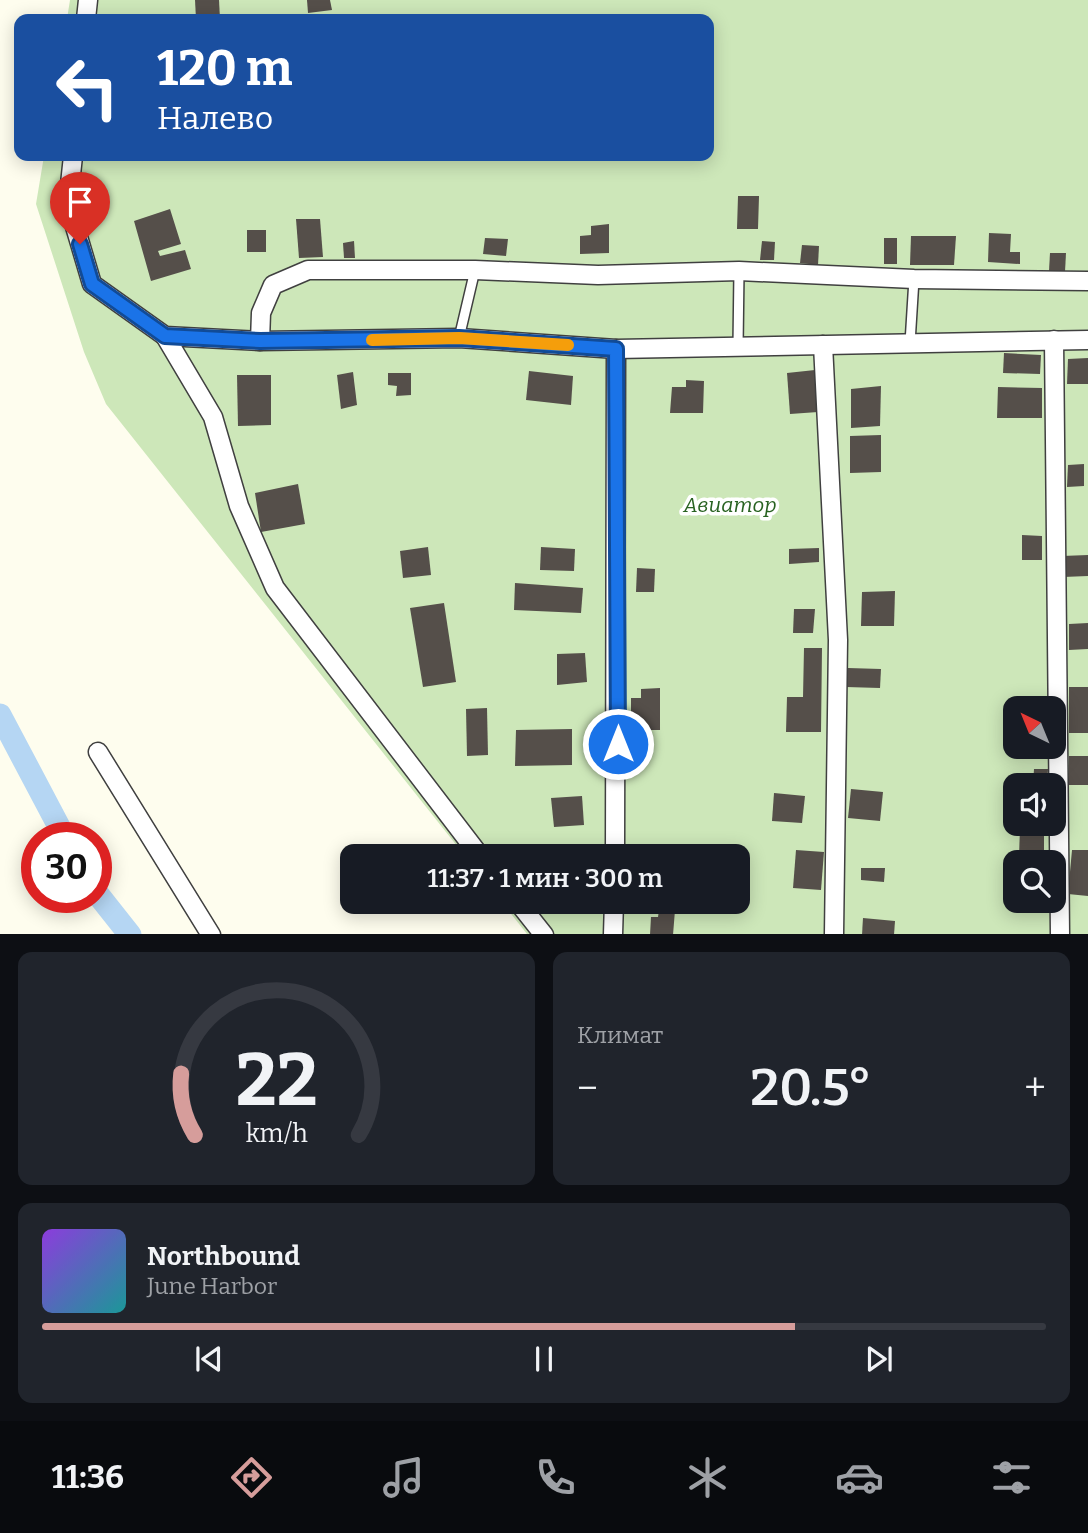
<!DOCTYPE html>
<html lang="ru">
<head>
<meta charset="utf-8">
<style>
	body { margin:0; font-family:Bitter,serif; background:#20242c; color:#f1f3f6; height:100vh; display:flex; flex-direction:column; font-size:26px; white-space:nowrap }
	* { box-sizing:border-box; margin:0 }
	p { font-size:23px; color:#9ea1a6 }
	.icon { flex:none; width:38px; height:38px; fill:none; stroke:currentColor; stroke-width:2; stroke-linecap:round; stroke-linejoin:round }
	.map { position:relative; height:934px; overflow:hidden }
	.drawer { display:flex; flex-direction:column; gap:18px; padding:18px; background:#0d0f14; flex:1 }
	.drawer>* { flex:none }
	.top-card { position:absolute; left:14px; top:14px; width:700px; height:147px; border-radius:14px; box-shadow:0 4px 18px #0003; background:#1a4fa0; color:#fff; overflow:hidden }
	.needle { width:46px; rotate:317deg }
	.fabs { position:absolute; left:1003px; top:696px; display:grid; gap:14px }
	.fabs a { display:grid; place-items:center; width:63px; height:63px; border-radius:14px; background:#171b24; box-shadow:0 4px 18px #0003; font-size:35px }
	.speed { position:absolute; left:21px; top:822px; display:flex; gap:14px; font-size:35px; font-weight:700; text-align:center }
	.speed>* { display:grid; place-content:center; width:91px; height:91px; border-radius:50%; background:#171b24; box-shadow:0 4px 18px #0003; line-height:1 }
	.speed .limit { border:10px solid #d22; background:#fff; color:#111 }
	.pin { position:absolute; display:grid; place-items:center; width:60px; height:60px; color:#fff; margin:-72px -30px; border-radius:50% 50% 50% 0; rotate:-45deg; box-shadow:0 0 7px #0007 }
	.pin .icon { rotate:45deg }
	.me { position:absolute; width:77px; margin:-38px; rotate:0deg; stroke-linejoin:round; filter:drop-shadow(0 0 5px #0008) }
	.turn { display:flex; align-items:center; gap:24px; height:147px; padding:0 28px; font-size:32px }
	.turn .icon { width:91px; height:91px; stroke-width:2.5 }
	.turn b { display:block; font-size:49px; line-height:60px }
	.big { font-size:52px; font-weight:600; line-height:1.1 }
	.drawer .card { flex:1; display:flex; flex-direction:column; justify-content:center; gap:10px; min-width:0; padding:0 24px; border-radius:14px; background:#20242c }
	.drawer .dial { align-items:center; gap:0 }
	.dial svg { height:182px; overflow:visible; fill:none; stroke:#363941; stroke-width:7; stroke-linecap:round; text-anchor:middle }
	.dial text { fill:#f1f3f6; stroke:none }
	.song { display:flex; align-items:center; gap:21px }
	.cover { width:84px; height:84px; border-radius:10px; background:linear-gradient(135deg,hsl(270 70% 55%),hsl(180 70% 35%)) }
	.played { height:7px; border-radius:4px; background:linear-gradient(90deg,#d69d9b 75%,#363941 75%) }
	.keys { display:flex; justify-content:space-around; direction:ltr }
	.heat { display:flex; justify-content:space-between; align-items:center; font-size:38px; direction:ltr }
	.drawer .tiles { flex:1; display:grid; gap:18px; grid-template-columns:1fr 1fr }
	.card:last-child { grid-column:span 2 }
	.trip { position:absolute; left:340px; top:844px; width:410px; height:70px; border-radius:14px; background:#171b24; box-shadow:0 4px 18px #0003; font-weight:600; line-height:70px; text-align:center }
	.tab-bar { display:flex; height:112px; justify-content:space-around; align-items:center; background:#090b0e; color:#9ea1a6 }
	.tab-bar .icon { width:49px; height:49px }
	.tab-bar .on { color:#d69d9b }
	.tab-bar b { font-size:32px; color:#f1f3f6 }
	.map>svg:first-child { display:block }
	.green { fill:#cde7b9; fill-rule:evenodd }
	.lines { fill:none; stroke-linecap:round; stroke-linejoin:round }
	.canal { stroke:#b5d6f3; stroke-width:23 }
	.building { fill:#554f4a }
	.service-casing { stroke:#404040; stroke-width:12 }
	.minor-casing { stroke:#404040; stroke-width:21 }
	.service { stroke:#fff; stroke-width:9 }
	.minor { stroke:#fff; stroke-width:18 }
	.route-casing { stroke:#114b97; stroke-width:18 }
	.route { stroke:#1a73e8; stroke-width:12 }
	.slow { stroke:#f59e0b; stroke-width:12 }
	.labels { text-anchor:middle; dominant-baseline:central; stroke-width:7; stroke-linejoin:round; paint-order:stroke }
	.park-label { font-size:21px; font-style:italic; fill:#286221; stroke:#fff }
</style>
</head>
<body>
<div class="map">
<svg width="1088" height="935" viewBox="0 0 1088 935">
	<rect width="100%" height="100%" fill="#fefdee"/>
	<path class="green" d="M70,0H1088V934H527L501,901H737V856H465L106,404L84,352L36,204L44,156H709V19H67ZM1015,709H1054V747H1015ZM1015,786H1054V824H1015ZM1015,863H1054V901H1015Z"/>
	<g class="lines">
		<g class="canal">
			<path d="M0,715L65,838"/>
			<path d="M96,892L130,935"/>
		</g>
	</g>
	<g class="building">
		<path d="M195,0H219L220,19H196Z"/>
		<path d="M307,0H330L332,10L308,13Z"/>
		<path d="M738,196H759L758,229H737Z"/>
		<path d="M170,209L181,244L158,251L160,256L185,250L191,269L151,281L134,221Z"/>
		<path d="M296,219H320L323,257L299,258Z"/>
		<path d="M609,224V253L580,254V236L591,235V226Z"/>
		<rect x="247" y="230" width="19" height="22"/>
		<path d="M989,233L1011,234L1010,252H1020V264L988,262Z"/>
		<path d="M911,236H956L954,265H910Z"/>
		<path d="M485,238L508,239L506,256L483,254Z"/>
		<rect x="884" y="238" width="13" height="26"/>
		<path d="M354,241L355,258H344L343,243Z"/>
		<path d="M762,241L775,242L774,260H760Z"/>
		<path d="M802,245L819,246L818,265L800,263Z"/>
		<path d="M1050,253H1066L1065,272L1049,271Z"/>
		<path d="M1004,353L1041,355L1040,374L1003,373Z"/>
		<path d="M1088,358V384H1067L1068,359Z"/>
		<path d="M815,370L818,412L790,414L787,373Z"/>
		<path d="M529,371L573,376L571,405L526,400Z"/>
		<path d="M353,372L357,405L341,409L337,375Z"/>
		<path d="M388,373H411V395L396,396L397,386L388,385Z"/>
		<path d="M237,375H271V425L238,426Z"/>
		<path d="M686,380L704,381L703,413H670L672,387H686Z"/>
		<path d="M881,386L880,426L851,428V389Z"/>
		<path d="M998,387L1042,388V418H997Z"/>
		<path d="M881,435V472L850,473V436Z"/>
		<path d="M1084,464V486L1067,487L1068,465Z"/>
		<path d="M298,484L305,524L261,532L255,493Z"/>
		<path d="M1022,535L1042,536V560H1022Z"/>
		<path d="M428,547L431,575L403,578L400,551Z"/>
		<path d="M541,547L575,549L574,571L540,570Z"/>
		<path d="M819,548V562L789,564V549Z"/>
		<path d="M1088,555V576L1063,577L1062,556Z"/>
		<path d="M637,568L655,569L654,592H636Z"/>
		<path d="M515,583L583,588L581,613L514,610Z"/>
		<path d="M895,591L894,626H861L862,592Z"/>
		<path d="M444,603L456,682L423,687L410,608Z"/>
		<path d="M794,609H815L813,633H793Z"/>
		<path d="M1088,623V649L1069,650V624Z"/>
		<path d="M804,648H822L821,732H786L787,697H803Z"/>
		<path d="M585,653L587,682L557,685V654Z"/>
		<path d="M848,668L881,669L880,688L846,687Z"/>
		<rect x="1069" y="687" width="19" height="46"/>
		<path d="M660,688V730H631V698H641V689Z"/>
		<path d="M1032,702L1046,703V709H1032Z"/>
		<path d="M487,708L488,755L467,756L466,709Z"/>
		<path d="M572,729V765L515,766L516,730Z"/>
		<path d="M1032,747H1047L1046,753H1032Z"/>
		<path d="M1069,756H1088V785H1068Z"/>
		<path d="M1034,769H1048L1047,786H1033Z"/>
		<path d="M851,789L883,792L880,821L848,818Z"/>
		<path d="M774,793L805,796L802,823L772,821Z"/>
		<path d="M582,796L584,825L554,827L551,798Z"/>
		<path d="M1020,827H1044V858L1019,857Z"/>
		<path d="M588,846V856H561V848Z"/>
		<path d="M796,850L824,852L821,890L793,888Z"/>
		<path d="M1072,850H1088V896L1068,894Z"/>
		<path d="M861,868H885L884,882L861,880Z"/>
		<path d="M659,910H675L673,935H650L651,917H658Z"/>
		<path d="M863,918L895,921L894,935H862Z"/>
	</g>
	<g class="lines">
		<g class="service-casing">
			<g id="service">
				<path d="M459,338L475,270"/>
				<path d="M910,343L914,279"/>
				<path d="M738,346L739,271"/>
			</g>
		</g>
		<g class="minor-casing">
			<g id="minor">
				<path d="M86,19L88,0"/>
				<path d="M73,156L68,203L92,284L165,336L260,341L459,338L616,349L1088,340"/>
				<path d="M165,336L213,417L239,506L275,588L480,856"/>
				<path d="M1054,340L1060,935"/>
				<path d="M260,341L261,313L273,285L308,270H475L598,275L739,271L914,279L1088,281"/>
				<path d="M823,345L838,640L834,935"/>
				<path d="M98,752L211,935"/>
				<path d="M615,856L616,349"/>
				<path d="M517,901L544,935"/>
				<path d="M613,935L614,901"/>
			</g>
		</g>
		<use href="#service" class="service"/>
		<use href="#minor" class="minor"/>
	</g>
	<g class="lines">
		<g class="route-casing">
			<path id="route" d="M80,244L92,284L165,336L260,341L459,338L616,349L618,744"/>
		</g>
		<use href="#route" class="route"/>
		<path class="slow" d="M372,340L459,338L568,345"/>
	</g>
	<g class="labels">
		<g class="park-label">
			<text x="730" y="505">Авиатор</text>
		</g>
	</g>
</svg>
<div class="fabs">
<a><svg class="needle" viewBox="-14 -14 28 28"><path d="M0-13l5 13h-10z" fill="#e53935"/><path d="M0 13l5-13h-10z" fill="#9ea1a6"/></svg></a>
<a><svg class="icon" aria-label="sound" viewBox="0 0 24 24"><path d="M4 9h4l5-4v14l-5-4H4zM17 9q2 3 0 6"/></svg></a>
<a><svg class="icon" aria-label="search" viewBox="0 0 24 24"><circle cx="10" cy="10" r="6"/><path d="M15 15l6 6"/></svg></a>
</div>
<div class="speed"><div class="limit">30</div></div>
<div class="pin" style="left:80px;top:244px;background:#d93025"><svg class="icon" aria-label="arrive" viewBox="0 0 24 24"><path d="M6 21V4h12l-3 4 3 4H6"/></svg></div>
<svg class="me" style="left:618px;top:744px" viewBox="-20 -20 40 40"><circle r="17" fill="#1a73e8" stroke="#fff" stroke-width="3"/><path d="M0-11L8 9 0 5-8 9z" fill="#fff"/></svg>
<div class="trip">11:37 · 1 мин · 300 m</div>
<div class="top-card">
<div class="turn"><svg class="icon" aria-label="left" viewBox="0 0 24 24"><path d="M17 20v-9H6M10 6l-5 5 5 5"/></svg><div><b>120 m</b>Налево</div></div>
</div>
</div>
<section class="drawer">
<div class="tiles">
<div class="card dial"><svg viewBox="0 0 100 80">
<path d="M14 69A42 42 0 1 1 86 69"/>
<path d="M14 69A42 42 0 0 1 8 42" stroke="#d69d9b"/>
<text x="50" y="56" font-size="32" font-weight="700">22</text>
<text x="50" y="72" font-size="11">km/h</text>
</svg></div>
<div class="card"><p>Климат</p>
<div class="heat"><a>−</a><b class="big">20.5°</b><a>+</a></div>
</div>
<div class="card">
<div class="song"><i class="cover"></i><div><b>Northbound</b><p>June Harbor</p></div></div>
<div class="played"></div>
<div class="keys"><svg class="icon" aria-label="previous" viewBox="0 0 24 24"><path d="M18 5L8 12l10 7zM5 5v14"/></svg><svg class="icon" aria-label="pause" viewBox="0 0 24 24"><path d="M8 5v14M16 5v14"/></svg><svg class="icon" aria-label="next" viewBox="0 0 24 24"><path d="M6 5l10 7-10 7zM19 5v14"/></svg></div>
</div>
</div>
</section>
<nav class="tab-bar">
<b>11:36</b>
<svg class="icon on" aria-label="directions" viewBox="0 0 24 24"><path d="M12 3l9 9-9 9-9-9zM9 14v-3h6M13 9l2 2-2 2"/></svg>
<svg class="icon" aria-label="music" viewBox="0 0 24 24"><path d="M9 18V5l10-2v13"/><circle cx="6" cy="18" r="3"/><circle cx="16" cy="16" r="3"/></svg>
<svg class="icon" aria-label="phone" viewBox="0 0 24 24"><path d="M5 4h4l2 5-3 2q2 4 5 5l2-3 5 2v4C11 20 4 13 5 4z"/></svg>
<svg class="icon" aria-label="climate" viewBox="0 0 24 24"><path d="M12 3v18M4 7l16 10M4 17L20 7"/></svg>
<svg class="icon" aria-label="car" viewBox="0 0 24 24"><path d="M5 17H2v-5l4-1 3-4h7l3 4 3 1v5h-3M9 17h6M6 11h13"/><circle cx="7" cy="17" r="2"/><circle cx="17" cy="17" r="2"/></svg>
<svg class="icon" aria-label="filters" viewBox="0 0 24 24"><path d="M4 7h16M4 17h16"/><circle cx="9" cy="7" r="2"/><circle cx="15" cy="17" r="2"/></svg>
</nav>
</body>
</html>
